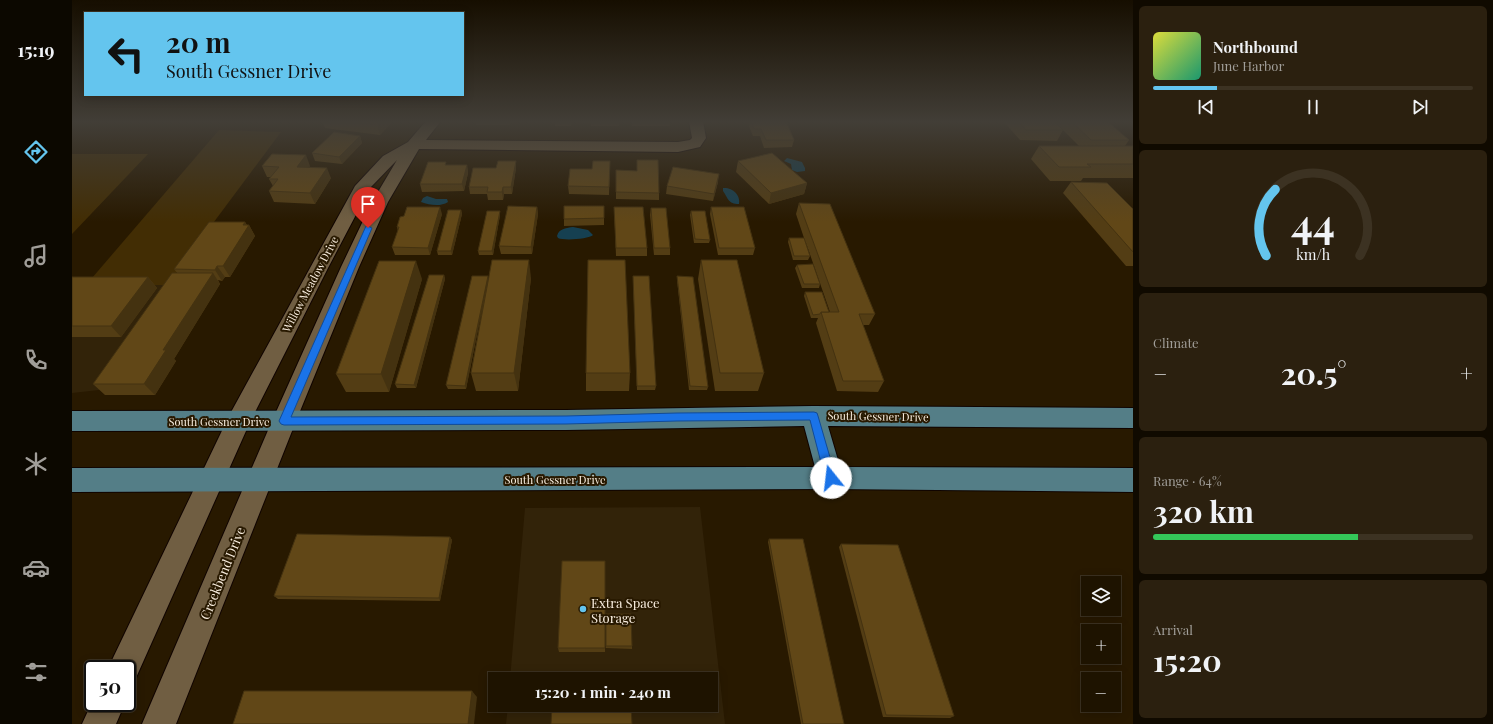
<!DOCTYPE html>
<html lang="en">
<head>
<meta charset="utf-8">
<style>
	body { margin:0; font-family:"Playfair Display",serif; background:#2b200f; color:#f1f3f6; height:100vh; display:flex; flex-direction:column; font-size:15px; white-space:nowrap }
	* { box-sizing:border-box; margin:0 }
	p { font-size:13px; color:#a19e99 }
	.icon { flex:none; width:22px; height:22px; fill:none; stroke:currentColor; stroke-width:2; stroke-linecap:round; stroke-linejoin:round }
	.map { position:relative; flex:1; overflow:hidden }
	.sheet { display:flex; flex-direction:column; gap:6px; padding:6px; background:#100a00; width:360px }
	.sheet>* { flex:none }
	.guide { position:absolute; left:12px; top:12px; width:380px; height:84px; border-radius:0px; box-shadow:0 2px 10px #0003,0 0 0 1px #3c3222; background:#64c5ee; color:#111; overflow:hidden }
	.controls { position:absolute; left:1009px; top:576px; display:grid; gap:8px }
	.controls a { display:grid; place-items:center; width:40px; height:40px; border-radius:0px; background:#1e1300; box-shadow:0 2px 10px #0003,0 0 0 1px #3c3222; font-size:20px }
	.speed { position:absolute; left:12px; top:660px; display:flex; gap:8px; font-size:20px; font-weight:700; text-align:center }
	.speed>* { display:grid; place-content:center; width:52px; height:52px; border-radius:50%; background:#1e1300; box-shadow:0 2px 10px #0003,0 0 0 1px #3c3222; line-height:1 }
	.speed .limit { border:2px solid #111; border-radius:6px; background:#fff; color:#111 }
	.pin { position:absolute; display:grid; place-items:center; width:34px; height:34px; color:#fff; margin:-41px -17px; border-radius:50% 50% 50% 0; rotate:-45deg; box-shadow:0 0 4px #0007 }
	.pin .icon { rotate:45deg }
	.me { position:absolute; width:44px; margin:-22px; rotate:344deg; stroke-linejoin:round; filter:drop-shadow(0 0 3px #0008) }
	.turn { display:flex; align-items:center; gap:14px; height:84px; padding:0 16px; font-size:18px }
	.turn .icon { width:52px; height:52px; stroke-width:2.5 }
	.turn b { display:block; font-size:28px; line-height:34px }
	.big { font-size:30px; font-weight:700; line-height:1.1 }
	.sheet .widget { flex:1; display:flex; flex-direction:column; justify-content:center; gap:6px; min-width:0; padding:0 14px; border-radius:6px; background:#2b200f }
	.sheet .dial { align-items:center; gap:0 }
	.dial svg { height:104px; overflow:visible; fill:none; stroke:#3c3222; stroke-width:7; stroke-linecap:round; text-anchor:middle }
	.dial text { fill:#f1f3f6; stroke:none }
	.song { display:flex; align-items:center; gap:12px }
	.cover { width:48px; height:48px; border-radius:6px; background:linear-gradient(135deg,hsl(60 70% 55%),hsl(160 70% 35%)) }
	.played { height:4px; border-radius:2px; background:linear-gradient(90deg,#64c5ee 20%,#3c3222 20%) }
	.keys { display:flex; justify-content:space-around; direction:ltr }
	.heat { display:flex; justify-content:space-between; align-items:center; font-size:22px; direction:ltr }
	.charge { height:6px; border-radius:3px; background:linear-gradient(90deg,#34c759 64%,#3c3222 0) }
	.trip { position:absolute; left:416px; top:672px; width:230px; height:40px; border-radius:0px; background:#1e1300; box-shadow:0 2px 10px #0003,0 0 0 1px #3c3222; font-weight:700; line-height:40px; text-align:center }
	main { display:flex; flex:1; min-height:0 }
	.menu { display:flex; flex-direction:column; width:72px; justify-content:space-around; align-items:center; background:#0c0800; color:#a19e99 }
	.menu .icon { width:28px; height:28px }
	.menu .on { color:#64c5ee }
	.menu b { font-size:18px; color:#f1f3f6 }
	.map>svg:first-child { display:block }
	.built { fill:#322309 }
	.green { fill:#422d04 }
	.water { fill:#164051 }
	.lines { fill:none; stroke-linecap:round; stroke-linejoin:round }
	.minor-casing { stroke:#100400; stroke-width:2 }
	.major-casing { stroke:#100400; stroke-width:2 }
	.minor { fill:#705e42; fill-rule:evenodd }
	.major { fill:#547e87; fill-rule:evenodd }
	.wall { fill:#533d14 }
	.shaded-wall { fill:#443210 }
	.building { fill:#614717; stroke:#443210 }
	.route { fill:#1a73e8; stroke:#114b97 }
	.poi-dot { fill:#64c5ee; stroke:#281900; stroke-width:1.5 }
	.labels { text-anchor:middle; dominant-baseline:central; stroke-width:4; stroke-linejoin:round; paint-order:stroke }
	.street-label { font-size:11px; fill:#faefe0; stroke:#281900 }
	.near-street-label { font-size:13px; fill:#faefe0; stroke:#281900 }
	.near-poi-label { font-size:13px; fill:#faefe0; stroke:#281900; text-anchor:start }
</style>
</head>
<body>
<main>
<nav class="menu">
<b>15:19</b>
<svg class="icon on" aria-label="directions" viewBox="0 0 24 24"><path d="M12 3l9 9-9 9-9-9zM9 14v-3h6M13 9l2 2-2 2"/></svg>
<svg class="icon" aria-label="music" viewBox="0 0 24 24"><path d="M9 18V5l10-2v13"/><circle cx="6" cy="18" r="3"/><circle cx="16" cy="16" r="3"/></svg>
<svg class="icon" aria-label="phone" viewBox="0 0 24 24"><path d="M5 4h4l2 5-3 2q2 4 5 5l2-3 5 2v4C11 20 4 13 5 4z"/></svg>
<svg class="icon" aria-label="climate" viewBox="0 0 24 24"><path d="M12 3v18M4 7l16 10M4 17L20 7"/></svg>
<svg class="icon" aria-label="car" viewBox="0 0 24 24"><path d="M5 17H2v-5l4-1 3-4h7l3 4 3 1v5h-3M9 17h6M6 11h13"/><circle cx="7" cy="17" r="2"/><circle cx="17" cy="17" r="2"/></svg>
<svg class="icon" aria-label="filters" viewBox="0 0 24 24"><path d="M4 7h16M4 17h16"/><circle cx="9" cy="7" r="2"/><circle cx="15" cy="17" r="2"/></svg>
</nav>
<div class="map">
<svg width="1061" height="724" viewBox="0 0 1061 724">
	<rect width="100%" height="100%" fill="#281900"/>
	<g class="built">
		<path d="M0,285H95L27,390L0,393Z"/>
		<path d="M628,507L653,724H434L436,705H639V679H438L453,508Z"/>
	</g>
	<g class="green">
		<path d="M147,130L209,132L95,285H14Z"/>
		<path d="M0,154H76L0,234Z"/>
	</g>
	<g class="water">
		<path d="M715,158L730,162L733,168V171L725,172L720,170L719,164L712,161Z"/>
		<path d="M651,188C660,187 669,195 667,204C656,204 656,198 651,191Z"/>
		<path d="M355,196L364,199H375L376,202C368,207 358,205 349,202L351,198Z"/>
		<path d="M501,227L516,230L521,235C517,239 492,241 486,238L485,236C487,228 495,228 501,227Z"/>
	</g>
	<g class="lines">
		<g class="minor-casing">
			<g id="minor">
				<path d="M354,121H369L354,140L606,142L618,140L620,138L617,121H631L634,138L628,147L606,152L347,149L316,202L287,267L224,421L104,724H70L200,421L269,267L300,202L325,160L298,188L256,268L178,422L63,680L55,684V669H36L41,658L158,414L283,186L311,156L336,142Z"/>
				<path d="M21,700V703H53L44,724H10Z"/>
			</g>
		</g>
		<g class="major-casing">
			<path id="major" d="M741,406L1061,408V428L756,426L768,467L1061,468V492L759,489L0,492V468L743,467L732,426L494,430L0,431V411L494,410Z"/>
		</g>
		<use href="#minor" class="minor"/>
		<use href="#major" class="major"/>
	</g>
	<g class="wall">
		<path d="M250,121H321L308,135L253,128Z"/>
		<path d="M404,121H439L438,125H404Z"/>
		<path d="M483,121H500L499,126H483Z"/>
		<path d="M510,121H547V126H519V123H510Z"/>
		<rect x="560" y="121" width="38" height="5"/>
		<path d="M664,121H714L722,140L720,147L692,148L688,136H681L677,126L678,122H664Z"/>
		<path d="M931,121H982L991,130L985,141L948,140Z"/>
		<path d="M982,121H1035L1057,140L1053,146H1061V178H1011L1009,181H978L959,159L967,146H1007Z"/>
		<path d="M288,136L290,143L270,164L243,161L240,153Z"/>
		<path d="M565,160L587,193V200L544,199V170L565,171Z"/>
		<path d="M444,161V168L440,194H432L431,200H416L415,194H398L397,187L424,168Z"/>
		<path d="M538,161L537,195L497,194L496,186L520,169Z"/>
		<path d="M666,161L735,183L732,194L697,204L664,172Z"/>
		<path d="M374,162V165H395L396,173L392,191L350,192L348,184Z"/>
		<path d="M190,166H238L237,167L259,178L243,204L202,202L197,191L201,186L197,179L199,177H195Z"/>
		<path d="M646,182L641,201L594,194L595,186Z"/>
		<path d="M999,182L1061,209V266H1054L991,193Z"/>
		<path d="M727,203L803,314L797,325H791L812,381L806,392L765,391L744,323L746,318H739L732,296L733,292L757,312H758L733,240L738,256L736,260H721L716,242L717,238H732L724,214Z"/>
		<path d="M532,206V225L492,226V219Z"/>
		<path d="M465,207L466,214L460,254H429L427,246Z"/>
		<path d="M542,207L575,248V256H544Z"/>
		<path d="M639,207L683,248L681,255H646L638,214Z"/>
		<path d="M579,208L598,248V255H582L578,215Z"/>
		<path d="M389,210L390,214L380,255H366L365,251Z"/>
		<path d="M428,211V215L421,255H407L406,251Z"/>
		<path d="M619,211L638,240L637,243H622L618,215Z"/>
		<path d="M370,214L358,255H323L320,247L326,231L325,227Z"/>
		<path d="M173,222L175,225H177L183,236L158,277H153L150,281L146,280L148,284L102,359L104,361L83,395H33L21,384L105,273L102,269Z"/>
		<path d="M629,260L692,373L686,391H643L626,279Z"/>
		<path d="M725,265L748,284L747,288H730L723,268Z"/>
		<path d="M372,275L373,279L344,388H325L323,384Z"/>
		<path d="M416,276V279L459,278L446,391H404L399,373L412,300L394,389H376L374,385Z"/>
		<path d="M561,276L584,386L583,390H565Z"/>
		<path d="M605,276L636,387L635,390H617L605,280Z"/>
		<path d="M0,277H76L85,288L49,337H0Z"/>
		<path d="M350,279L317,392H274L264,374Z"/>
		<path d="M514,373H558L557,391H514Z"/>
		<path d="M378,537L380,540L368,601L206,599L202,596Z"/>
		<path d="M697,539L772,724H729L696,542Z"/>
		<path d="M769,544L882,716L878,718L811,717L767,547Z"/>
		<path d="M533,561V652H487L486,648Z"/>
		<path d="M534,614L560,646V649L534,648Z"/>
	</g>
	<g class="shaded-wall">
		<path d="M309,121H321L308,135L305,125Z"/>
		<path d="M288,136L290,143L270,164L267,157Z"/>
		<path d="M234,155L238,166L230,177L225,167Z"/>
		<path d="M444,161V168L440,194L439,187Z"/>
		<path d="M395,165L396,173L392,191L390,184Z"/>
		<path d="M255,168L259,178L243,204L238,193Z"/>
		<path d="M647,174L646,182L641,201L642,194Z"/>
		<path d="M735,183L732,194L697,204L699,193Z"/>
		<path d="M431,187L432,194L431,200L430,192Z"/>
		<path d="M368,207L370,214L358,255L356,248Z"/>
		<path d="M465,207L466,214L460,254L459,247Z"/>
		<path d="M389,210L390,214L380,255L379,251Z"/>
		<path d="M428,211V215L421,255L420,251Z"/>
		<path d="M173,222L176,227L177,225L183,236L158,277L151,266L171,225Z"/>
		<path d="M457,260L459,278L446,391L442,373Z"/>
		<path d="M344,261L350,279L317,392L309,374Z"/>
		<path d="M145,266L153,277L150,281L143,270Z"/>
		<path d="M141,273L148,284L102,359L104,361L83,395L72,384L91,350Z"/>
		<path d="M372,275L373,279L344,388L342,385Z"/>
		<path d="M416,276V280L394,389L393,386Z"/>
		<path d="M76,277L85,288L49,337L39,326Z"/>
		<path d="M378,537L380,540L368,601L367,598Z"/>
		<path d="M400,691L405,697L402,724H396Z"/>
	</g>
	<g class="building">
		<path d="M273,121H309L305,125Z"/>
		<path d="M679,121H714L722,140H694L689,129H682Z"/>
		<path d="M946,121H982L991,130H954Z"/>
		<path d="M999,121H1035L1057,140H1019Z"/>
		<path d="M262,132L288,136L267,157L240,153Z"/>
		<path d="M967,146H1061V164H1015L1019,167H987Z"/>
		<path d="M700,153L735,183L699,193L666,161Z"/>
		<path d="M200,154L234,155L225,167L255,168L238,193L197,191L206,179H197L207,167L190,166Z"/>
		<path d="M565,160H586L587,193L544,192V170L565,171Z"/>
		<path d="M426,161H444L439,187H431L430,192H415L416,187H397L401,168H424Z"/>
		<path d="M521,161H538L537,187L496,186L498,169H520Z"/>
		<path d="M356,162H374L373,165H395L390,184H348Z"/>
		<path d="M601,167L647,174L642,194L595,186Z"/>
		<path d="M999,182L1035,183L1061,209V252Z"/>
		<path d="M727,203L758,204L803,314H787L812,381H771L749,312H767Z"/>
		<path d="M436,206L465,207L459,247L427,246Z"/>
		<path d="M492,206H532V218L492,219Z"/>
		<path d="M335,207H368L356,248L320,247L327,227H325L328,217L332,216Z"/>
		<path d="M542,207H571L575,248H544Z"/>
		<path d="M639,207H672L683,248H647Z"/>
		<path d="M579,208H594L598,248H582Z"/>
		<path d="M376,210H389L379,251H365Z"/>
		<path d="M415,211H428L420,251H406Z"/>
		<path d="M619,211H633L638,240L623,239Z"/>
		<path d="M137,222H173L171,225H177L151,266H145L143,270L102,269Z"/>
		<path d="M717,238H732L738,256H722Z"/>
		<path d="M420,260H457L442,373H399Z"/>
		<path d="M516,260H553L558,373H514Z"/>
		<path d="M629,260H665L692,373H648Z"/>
		<path d="M307,261H344L309,374H264Z"/>
		<path d="M741,264L748,284H732L725,265Z"/>
		<path d="M100,273H141L91,350H94L72,384H21Z"/>
		<path d="M357,275H372L342,385L323,384Z"/>
		<path d="M400,276H416L393,386L374,385Z"/>
		<path d="M561,276H577L584,386H565Z"/>
		<path d="M605,276L621,277L636,387L618,386Z"/>
		<path d="M0,277H76L39,326H0Z"/>
		<path d="M733,292H750L757,312H749L748,314L741,315Z"/>
		<path d="M225,534L378,537L367,598L202,596Z"/>
		<path d="M697,539H731L772,724H731Z"/>
		<path d="M769,544L826,545L882,716L814,715Z"/>
		<path d="M490,561H533V648H486Z"/>
		<path d="M534,614H559L560,646H534Z"/>
		<path d="M172,691H400L396,724H161Z"/>
		<path d="M480,705H559L560,724H479Z"/>
	</g>
	<linearGradient id="sky" x2="0" y2="1"><stop stop-color="#160e00"/><stop offset="0.55" stop-color="#423e37"/><stop offset="1" stop-color="#423e37" stop-opacity="0"/></linearGradient>
	<rect width="1061" height="222" fill="url(#sky)"/>
	<path class="route" d="M294,226H296L300,228L219,417L494,416L605,413L742,412L745,413L746,416L764,478L762,481L759,482L755,481L753,478L738,420L605,421L494,424L212,425L209,424L207,421Z"/>
	<circle class="poi-dot" cx="511" cy="609" r="4"/>
	<g class="labels">
		<g class="street-label">
			<text transform="translate(238 284) rotate(-62)">Willow Meadow Drive</text>
			<text transform="translate(806 416) rotate(1)">South Gessner Drive</text>
			<text x="147" y="421">South Gessner Drive</text>
			<text x="483" y="479">South Gessner Drive</text>
		</g>
		<g class="near-street-label">
			<text transform="translate(150 573) rotate(-68)">Creekbend Drive</text>
		</g>
		<g class="near-poi-label">
			<text x="519" y="602">Extra Space<tspan x="519" dy="15">Storage</tspan></text>
		</g>
	</g>
</svg>
<div class="controls">
<a><svg class="icon" aria-label="layers" viewBox="0 0 24 24"><path d="M12 4l9 5-9 5-9-5zM3 14l9 5 9-5"/></svg></a>
<a>+</a>
<a>−</a>
</div>
<div class="speed"><div class="limit">50</div></div>
<div class="pin" style="left:296px;top:228px;background:#d93025"><svg class="icon" aria-label="arrive" viewBox="0 0 24 24"><path d="M6 21V4h12l-3 4 3 4H6"/></svg></div>
<svg class="me" style="left:759px;top:478px" viewBox="-20 -20 40 40"><circle r="19" fill="#fff"/><path d="M0-13L10 11 0 6-10 11z" fill="#1a73e8"/></svg>
<div class="trip">15:20 · 1 min · 240 m</div>
<div class="guide">
<div class="turn"><svg class="icon" aria-label="left" viewBox="0 0 24 24"><path d="M17 20v-9H6M10 6l-5 5 5 5"/></svg><div><b>20 m</b>South Gessner Drive</div></div>
</div>
</div>
<section class="sheet">
<div class="widget">
<div class="song"><i class="cover"></i><div><b>Northbound</b><p>June Harbor</p></div></div>
<div class="played"></div>
<div class="keys"><svg class="icon" aria-label="previous" viewBox="0 0 24 24"><path d="M18 5L8 12l10 7zM5 5v14"/></svg><svg class="icon" aria-label="pause" viewBox="0 0 24 24"><path d="M8 5v14M16 5v14"/></svg><svg class="icon" aria-label="next" viewBox="0 0 24 24"><path d="M6 5l10 7-10 7zM19 5v14"/></svg></div>
</div>
<div class="widget dial"><svg viewBox="0 0 100 80">
<path d="M14 69A42 42 0 1 1 86 69"/>
<path d="M14 69A42 42 0 0 1 21 18" stroke="#64c5ee"/>
<text x="50" y="56" font-size="32" font-weight="700">44</text>
<text x="50" y="72" font-size="11">km/h</text>
</svg></div>
<div class="widget"><p>Climate</p>
<div class="heat"><a>−</a><b class="big">20.5°</b><a>+</a></div>
</div>
<div class="widget"><p>Range · 64%</p><b class="big">320 km</b><div class="charge"></div></div>
<div class="widget"><p>Arrival</p><b class="big">15:20</b></div>
</section>
</main>
</body>
</html>
